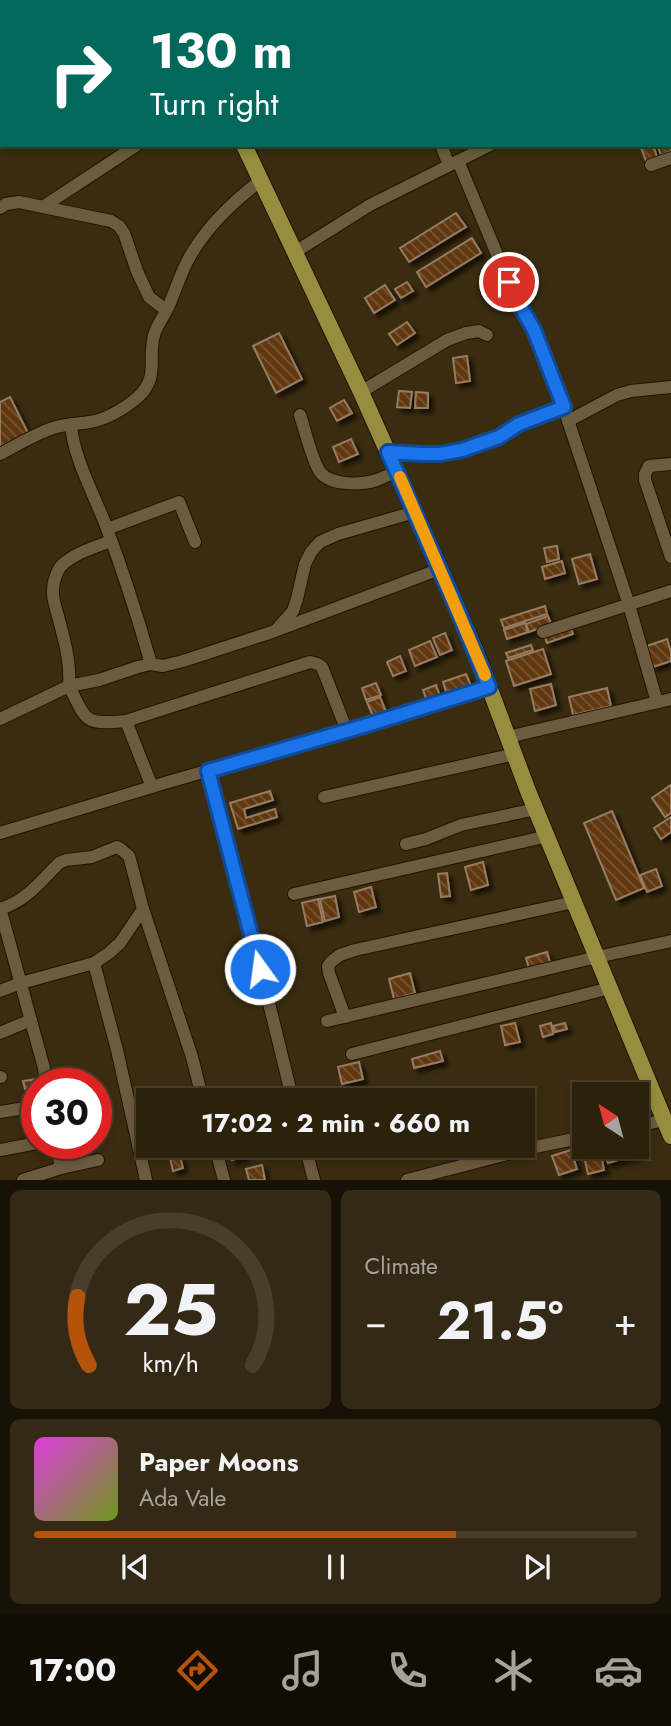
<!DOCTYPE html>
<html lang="en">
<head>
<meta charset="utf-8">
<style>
	body { margin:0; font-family:Jost,sans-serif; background:#342914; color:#f1f3f6; height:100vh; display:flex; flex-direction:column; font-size:26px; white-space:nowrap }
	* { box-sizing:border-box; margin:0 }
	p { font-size:23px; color:#a6a39d }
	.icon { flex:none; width:38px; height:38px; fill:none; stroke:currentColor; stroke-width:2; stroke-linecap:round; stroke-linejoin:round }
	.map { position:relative; height:1180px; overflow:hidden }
	.drawer { display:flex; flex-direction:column; gap:10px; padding:10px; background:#181206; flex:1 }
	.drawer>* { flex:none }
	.top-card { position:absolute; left:0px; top:0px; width:672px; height:147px; box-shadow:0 4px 10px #0003,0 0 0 2px #483e2c; background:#00695c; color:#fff; overflow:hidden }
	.needle { width:46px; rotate:324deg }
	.controls { position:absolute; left:572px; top:1082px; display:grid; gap:14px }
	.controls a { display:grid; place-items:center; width:77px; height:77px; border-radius:0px; background:#2c210b; box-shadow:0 4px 10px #0003,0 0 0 2px #483e2c; font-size:35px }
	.speed { position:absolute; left:21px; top:1068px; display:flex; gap:14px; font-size:35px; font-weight:700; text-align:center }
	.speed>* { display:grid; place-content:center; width:91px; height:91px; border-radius:50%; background:#2c210b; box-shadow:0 4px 10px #0003,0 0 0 2px #483e2c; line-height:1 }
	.speed .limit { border:10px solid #d22; background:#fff; color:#111 }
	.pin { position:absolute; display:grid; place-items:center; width:60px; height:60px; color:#fff; margin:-30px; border:4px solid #fff; border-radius:50%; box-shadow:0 2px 7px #0007 }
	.me { position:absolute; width:77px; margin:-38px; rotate:346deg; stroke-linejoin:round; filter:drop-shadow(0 0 5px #0008) }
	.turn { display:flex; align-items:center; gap:24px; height:147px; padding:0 35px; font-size:32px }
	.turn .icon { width:91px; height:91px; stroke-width:2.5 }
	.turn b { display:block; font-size:49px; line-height:60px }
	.big { font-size:52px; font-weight:700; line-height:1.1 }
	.drawer .widget { flex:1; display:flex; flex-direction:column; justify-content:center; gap:10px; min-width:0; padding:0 24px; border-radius:10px; background:#342914 }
	.drawer .dial { align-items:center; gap:0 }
	.dial svg { height:182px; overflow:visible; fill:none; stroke:#483e2c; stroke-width:7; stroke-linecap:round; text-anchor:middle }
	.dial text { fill:#f1f3f6; stroke:none }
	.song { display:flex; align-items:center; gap:21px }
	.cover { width:84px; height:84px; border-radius:10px; background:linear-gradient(135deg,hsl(300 70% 55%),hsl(80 70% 35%)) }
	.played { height:7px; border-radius:4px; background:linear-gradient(90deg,#b45309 70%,#483e2c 70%) }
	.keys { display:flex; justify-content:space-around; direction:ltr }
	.heat { display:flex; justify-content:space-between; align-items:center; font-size:38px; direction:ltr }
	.drawer .tiles { flex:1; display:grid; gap:10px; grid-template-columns:1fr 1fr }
	.widget:last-child { grid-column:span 2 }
	.trip { position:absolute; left:136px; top:1088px; width:399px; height:70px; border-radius:0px; background:#2c210b; box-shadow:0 4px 10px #0003,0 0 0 2px #483e2c; font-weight:700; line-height:70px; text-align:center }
	.tab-bar { display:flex; height:112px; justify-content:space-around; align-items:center; background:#120d04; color:#a6a39d }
	.tab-bar .icon { width:49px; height:49px }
	.tab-bar .active { color:#b45309 }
	.tab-bar b { font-size:32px; color:#f1f3f6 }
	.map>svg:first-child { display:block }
	.building { fill:url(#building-back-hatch); stroke:#977b64; stroke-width:2; filter:url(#shadow) }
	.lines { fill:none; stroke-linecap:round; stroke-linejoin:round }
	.minor-casing { stroke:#211400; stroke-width:14 }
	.major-casing { stroke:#211400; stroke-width:18 }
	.minor { stroke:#6c5c3f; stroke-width:12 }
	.major { stroke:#978d3e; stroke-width:16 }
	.route-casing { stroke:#114b97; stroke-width:18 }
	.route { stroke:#1a73e8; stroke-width:12 }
	.slow { stroke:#f59e0b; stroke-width:12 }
</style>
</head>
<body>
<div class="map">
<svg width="671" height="1180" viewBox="0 0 671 1180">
	<defs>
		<pattern id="building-back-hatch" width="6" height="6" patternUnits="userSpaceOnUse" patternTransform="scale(1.75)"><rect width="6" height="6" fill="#603811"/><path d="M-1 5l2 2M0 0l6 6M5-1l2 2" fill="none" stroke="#785533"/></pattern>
		<filter id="shadow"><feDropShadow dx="4.5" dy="4.5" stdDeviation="2" flood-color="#0009"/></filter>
	</defs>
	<rect width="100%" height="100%" fill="#3a2c0f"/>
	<g class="building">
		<path d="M670,137L671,151L661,155L657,145H670Z"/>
		<path d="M640,145H653L657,157L646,161Z"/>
		<path d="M456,213L466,227L409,262L400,248Z"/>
		<path d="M472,238L481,253L426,287L417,272Z"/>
		<path d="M407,282L413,291L401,298L395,289Z"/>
		<path d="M385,285L395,300L374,313L365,298Z"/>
		<path d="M407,322L415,333L397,345L389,334Z"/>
		<path d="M279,333L302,379L276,393L253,346Z"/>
		<path d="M467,356L470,381L456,383L453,358Z"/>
		<path d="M399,391L412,392L410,408L397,407Z"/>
		<path d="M416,392L428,393V408H415Z"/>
		<path d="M10,397L28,433L0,447V402Z"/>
		<path d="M344,400L352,413L337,421L330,408Z"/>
		<path d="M351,439L358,454L339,462L333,447Z"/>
		<path d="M557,546L559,559L547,562L544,548Z"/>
		<path d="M590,554L597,579L579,584L572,559Z"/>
		<path d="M562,561L565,573L545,579L542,567Z"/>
		<path d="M545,606L547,614L504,628L501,620Z"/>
		<path d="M548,616L551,624L529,632L526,624Z"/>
		<path d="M525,623L528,632L507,639L504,630Z"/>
		<path d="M570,626L573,634L547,643L544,635Z"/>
		<path d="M445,633L452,650L440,655L433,638Z"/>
		<path d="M667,639L671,652V661L653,667L647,646Z"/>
		<path d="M430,641L437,657L415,666L409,650Z"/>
		<path d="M531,645L533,650L508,658L506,653Z"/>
		<path d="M543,649L551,674L514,686L506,661Z"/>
		<path d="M400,656L406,671L393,676L387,662Z"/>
		<path d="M466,674L471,686L447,695L443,682Z"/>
		<path d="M376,683L381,695L366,700L362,688Z"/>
		<path d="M551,684L556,705L535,711L530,689Z"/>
		<path d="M436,685L440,696L427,701L423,690Z"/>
		<path d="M607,688L611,706L573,715L569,697Z"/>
		<path d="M380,697L387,714L374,719L367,702Z"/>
		<path d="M671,785V813L665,817L652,798Z"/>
		<path d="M270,791L273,800L244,809L246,818L275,809L277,817L238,829L230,803Z"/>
		<path d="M612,811L644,888L616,900L584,823Z"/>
		<path d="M671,817V832L661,839L654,828Z"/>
		<path d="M483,862L488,885L471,890L465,867Z"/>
		<path d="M656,869L662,886L647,892L640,875Z"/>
		<path d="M447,873L450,896L441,897L438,874Z"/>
		<path d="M371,887L376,907L359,912L354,892Z"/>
		<path d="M335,896L339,917L325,921L320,899Z"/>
		<path d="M318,899L323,922L307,926L302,903Z"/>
		<path d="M547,952L550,962L529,968L526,958Z"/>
		<path d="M410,973L415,993L394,999L389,979Z"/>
		<path d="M515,1023L520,1042L505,1045L501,1026Z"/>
		<path d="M551,1023L553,1034L543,1037L540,1026Z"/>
		<path d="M565,1023L567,1029L555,1032L553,1026Z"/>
		<path d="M440,1051L443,1061L414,1068L412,1059Z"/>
		<path d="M359,1062L363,1079L342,1084L338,1067Z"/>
		<path d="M37,1079V1088L25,1089L23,1081Z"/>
		<path d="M640,1145L642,1153L608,1163L605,1155Z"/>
		<path d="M600,1149L604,1170L588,1174L583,1152Z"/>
		<path d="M243,1150L245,1156L232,1160L230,1154Z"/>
		<path d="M571,1150L577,1169L559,1175L552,1156Z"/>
		<path d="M180,1156L183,1168L173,1171L170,1158Z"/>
		<path d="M262,1165L265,1180H249L246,1169Z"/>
	</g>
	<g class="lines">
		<g class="minor-casing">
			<g id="minor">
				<path d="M670,99L671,101"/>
				<path d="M441,145L449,165"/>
				<path d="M458,161L514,295L534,330L556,384L629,605L657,702"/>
				<path d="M651,165L671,158"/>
				<path d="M44,206L137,145"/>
				<path d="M0,208L6,204L19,202L111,221L119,226L124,233L137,271L149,297L166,310"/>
				<path d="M295,252L370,205L490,145"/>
				<path d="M361,392L447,340L466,333L479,331L487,335"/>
				<path d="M300,415C305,430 312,460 320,472C331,486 362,485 377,480C384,477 391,474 397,471"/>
				<path d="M568,421L617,395L631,391L671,387"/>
				<path d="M71,424C73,457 94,494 106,526C123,571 138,618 151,664"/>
				<path d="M388,451L422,454H440L462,450L499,437L518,424L563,407"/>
				<path d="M0,454C17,445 35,434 53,428C66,424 78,424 90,422C107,419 125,408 138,397C161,376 146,356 155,332C159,322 166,313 170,303C176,288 181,273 189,258C207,226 232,203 261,180"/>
				<path d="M671,464L649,466L645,474V480L671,557"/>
				<path d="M107,529L179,502L195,542"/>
				<path d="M278,628L293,611L297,599L305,564L311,552L320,542L338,534L415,512"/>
				<path d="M543,632L671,591"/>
				<path d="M0,719L69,686C71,662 64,639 58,616C56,608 52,598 53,590C53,582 57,570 62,565C75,553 95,547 111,541"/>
				<path d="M126,721L152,787"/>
				<path d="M347,731L322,667L318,664L310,662L126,721C83,725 87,721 69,686L99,680L138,667L151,664L163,666L183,661L275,631L440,569"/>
				<path d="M508,737L671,699"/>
				<path d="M208,771L254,942L293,1101"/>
				<path d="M324,797L515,754"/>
				<path d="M0,833L168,782L367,725L490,687"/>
				<path d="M406,844L426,839L461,825L536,809"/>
				<path d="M294,894L548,836"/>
				<path d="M0,908L44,1068L46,1083"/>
				<path d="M0,909C26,901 40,882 59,863L66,860L92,857L117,847L122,850L129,856L143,909L192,1057L203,1101"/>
				<path d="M94,963L117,1050L146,1180"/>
				<path d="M0,991L21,983L94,963L109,953L120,943L143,909"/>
				<path d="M345,1017L329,973L328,966L332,961L340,955L355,950L574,902"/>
				<path d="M327,1021L597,957L671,941"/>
				<path d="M0,1033L31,1020"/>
				<path d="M352,1054L610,988"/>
				<path d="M0,1077H1"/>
				<path d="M0,1112L37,1106"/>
				<path d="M637,1126L665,1120"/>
				<path d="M56,1143L61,1168"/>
				<path d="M215,1146L224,1180"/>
				<path d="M305,1146L314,1180"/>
				<path d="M0,1150L37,1143"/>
				<path d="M23,1180L61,1168L98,1160"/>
				<path d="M407,1180L530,1148L584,1137"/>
			</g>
		</g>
		<g class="major-casing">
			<g id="major">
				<path d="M174,0L175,2"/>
				<path d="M244,145L361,392L440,569L476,652L528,791L671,1136"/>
			</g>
		</g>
		<use href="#minor" class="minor"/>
		<use href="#major" class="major"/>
	</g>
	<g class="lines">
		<g class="route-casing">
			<path id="route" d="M260,969L208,771L367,725L489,687L458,611L388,452L422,454H440L462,450L499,437L519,424L564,407L534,330L514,295L509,282"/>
		</g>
		<use href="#route" class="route"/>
		<path class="slow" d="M400,477L485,675"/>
	</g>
</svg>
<div class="controls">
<a><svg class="needle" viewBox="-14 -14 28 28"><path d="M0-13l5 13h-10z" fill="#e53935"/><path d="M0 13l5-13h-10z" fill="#a6a39d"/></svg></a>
</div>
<div class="speed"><div class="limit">30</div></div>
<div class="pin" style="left:509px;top:282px;background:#d93025"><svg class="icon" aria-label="arrive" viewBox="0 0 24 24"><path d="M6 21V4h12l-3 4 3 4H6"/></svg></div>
<svg class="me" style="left:260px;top:969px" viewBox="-20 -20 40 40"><circle r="17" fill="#1a73e8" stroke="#fff" stroke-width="3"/><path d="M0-11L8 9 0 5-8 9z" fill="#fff"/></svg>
<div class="trip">17:02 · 2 min · 660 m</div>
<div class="top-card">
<div class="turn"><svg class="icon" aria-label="right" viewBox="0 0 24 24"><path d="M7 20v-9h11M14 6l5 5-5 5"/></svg><div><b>130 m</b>Turn right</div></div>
</div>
</div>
<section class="drawer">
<div class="tiles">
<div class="widget dial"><svg viewBox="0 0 100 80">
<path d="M14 69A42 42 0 1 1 86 69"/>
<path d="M14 69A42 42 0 0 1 9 39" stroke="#b45309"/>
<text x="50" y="56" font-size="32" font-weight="700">25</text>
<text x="50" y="72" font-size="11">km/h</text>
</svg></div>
<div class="widget"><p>Climate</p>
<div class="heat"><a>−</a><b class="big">21.5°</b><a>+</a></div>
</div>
<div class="widget">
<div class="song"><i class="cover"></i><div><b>Paper Moons</b><p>Ada Vale</p></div></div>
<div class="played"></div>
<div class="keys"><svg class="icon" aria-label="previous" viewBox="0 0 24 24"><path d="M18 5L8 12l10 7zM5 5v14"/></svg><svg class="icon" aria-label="pause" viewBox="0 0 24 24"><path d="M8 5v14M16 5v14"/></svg><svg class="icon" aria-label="next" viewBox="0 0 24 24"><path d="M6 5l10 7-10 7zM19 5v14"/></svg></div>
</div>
</div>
</section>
<nav class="tab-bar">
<b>17:00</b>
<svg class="icon active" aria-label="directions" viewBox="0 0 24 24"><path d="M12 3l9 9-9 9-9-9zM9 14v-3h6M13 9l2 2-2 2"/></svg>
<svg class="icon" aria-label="music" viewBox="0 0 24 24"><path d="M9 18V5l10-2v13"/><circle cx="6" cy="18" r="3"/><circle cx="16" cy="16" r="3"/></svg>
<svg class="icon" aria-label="phone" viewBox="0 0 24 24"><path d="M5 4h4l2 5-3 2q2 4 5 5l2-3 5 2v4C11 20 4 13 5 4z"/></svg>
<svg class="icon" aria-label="climate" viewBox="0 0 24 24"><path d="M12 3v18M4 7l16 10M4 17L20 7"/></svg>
<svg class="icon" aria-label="car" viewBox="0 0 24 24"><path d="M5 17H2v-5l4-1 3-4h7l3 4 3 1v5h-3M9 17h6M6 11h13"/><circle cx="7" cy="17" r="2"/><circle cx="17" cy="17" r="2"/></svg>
</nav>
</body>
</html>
